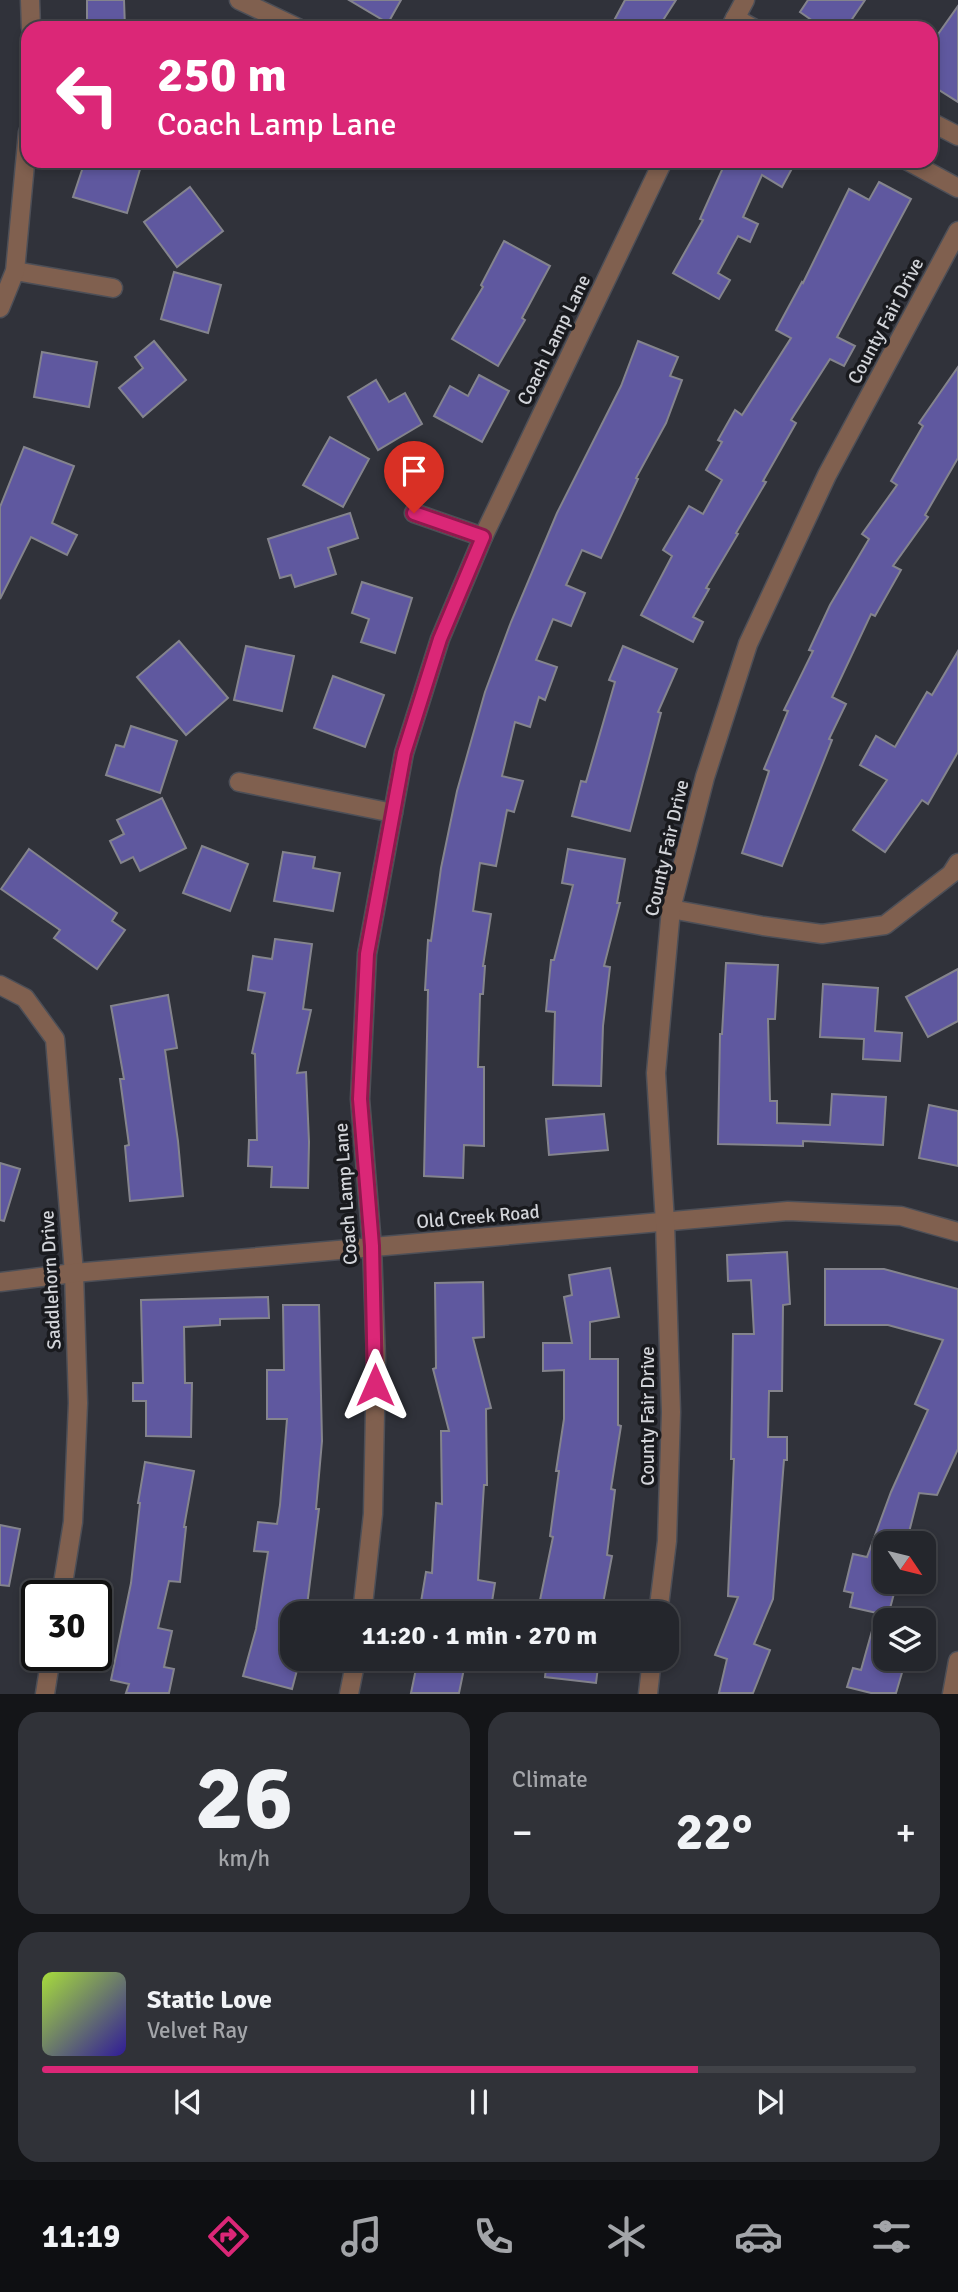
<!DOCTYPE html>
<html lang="en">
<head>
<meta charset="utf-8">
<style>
	body { margin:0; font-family:Signika,sans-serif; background:#303238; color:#f1f3f6; height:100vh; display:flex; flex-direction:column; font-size:26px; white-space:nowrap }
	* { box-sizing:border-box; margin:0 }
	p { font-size:23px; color:#a3a5a9 }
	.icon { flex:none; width:38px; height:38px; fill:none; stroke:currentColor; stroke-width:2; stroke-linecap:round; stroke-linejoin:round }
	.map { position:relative; height:1694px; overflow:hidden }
	.side { display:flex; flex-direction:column; gap:18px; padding:18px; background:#141518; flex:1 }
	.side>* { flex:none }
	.hud { position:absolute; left:21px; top:21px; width:917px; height:147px; border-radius:21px; box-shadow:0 4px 10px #0003,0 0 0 2px #414348; background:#db2777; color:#fff; overflow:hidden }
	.needle { width:46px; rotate:125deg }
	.buttons { position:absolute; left:873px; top:1531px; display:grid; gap:14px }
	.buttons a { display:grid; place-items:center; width:63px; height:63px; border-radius:14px; background:#24262c; box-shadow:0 4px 10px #0003,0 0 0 2px #414348; font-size:35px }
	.speed { position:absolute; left:21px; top:1580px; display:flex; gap:14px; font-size:35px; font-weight:700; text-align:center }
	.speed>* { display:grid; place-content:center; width:91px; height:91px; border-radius:50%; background:#24262c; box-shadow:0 4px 10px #0003,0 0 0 2px #414348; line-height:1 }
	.speed .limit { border:4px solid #111; border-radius:10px; background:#fff; color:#111 }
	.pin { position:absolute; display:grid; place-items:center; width:60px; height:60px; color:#fff; margin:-72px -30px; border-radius:50% 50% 50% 0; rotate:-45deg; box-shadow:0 0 7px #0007 }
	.pin .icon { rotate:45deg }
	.me { position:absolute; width:77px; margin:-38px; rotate:0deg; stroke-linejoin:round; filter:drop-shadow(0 0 5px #0008) }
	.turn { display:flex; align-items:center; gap:24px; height:147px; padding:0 21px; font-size:32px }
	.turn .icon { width:91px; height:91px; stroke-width:2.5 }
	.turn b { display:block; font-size:49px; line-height:60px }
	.big { font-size:52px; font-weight:800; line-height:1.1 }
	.side .card { flex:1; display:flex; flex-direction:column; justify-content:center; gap:10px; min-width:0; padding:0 24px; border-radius:21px; background:#303238 }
	.side .dial { align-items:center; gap:0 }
	.dial b { font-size:91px; line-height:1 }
	.song { display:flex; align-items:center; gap:21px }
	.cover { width:84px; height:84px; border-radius:10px; background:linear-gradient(135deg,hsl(80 70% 55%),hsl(250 70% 35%)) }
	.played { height:7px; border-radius:4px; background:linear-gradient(90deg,#db2777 75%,#414348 75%) }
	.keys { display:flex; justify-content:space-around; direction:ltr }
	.heat { display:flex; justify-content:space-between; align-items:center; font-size:38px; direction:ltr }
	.side .tiles { flex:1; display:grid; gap:18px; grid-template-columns:1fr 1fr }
	.card:last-child { grid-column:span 2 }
	.trip { position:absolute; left:280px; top:1601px; width:399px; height:70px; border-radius:21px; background:#24262c; box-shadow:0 4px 10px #0003,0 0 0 2px #414348; font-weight:800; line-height:70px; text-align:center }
	.menu { display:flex; height:112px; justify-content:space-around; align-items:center; background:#0e0f12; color:#a3a5a9 }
	.menu .icon { width:49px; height:49px }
	.menu .current { color:#db2777 }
	.menu b { font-size:32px; color:#f1f3f6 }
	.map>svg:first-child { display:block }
	.building { fill:#5f589f; stroke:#84848d; stroke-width:2 }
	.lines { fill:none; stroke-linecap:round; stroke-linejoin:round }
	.minor-casing { stroke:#4d4f57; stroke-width:21 }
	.tertiary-casing { stroke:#4d4f57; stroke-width:21 }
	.minor { stroke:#80604f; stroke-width:18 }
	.tertiary { stroke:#80604f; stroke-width:18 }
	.route-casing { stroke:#8e194d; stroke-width:18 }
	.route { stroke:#db2777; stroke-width:12 }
	.labels { text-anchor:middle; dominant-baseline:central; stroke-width:7; stroke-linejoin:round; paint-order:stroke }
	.street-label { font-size:19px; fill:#d2d4d9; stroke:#191a1e }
</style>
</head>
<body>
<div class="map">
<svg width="958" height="1694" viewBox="0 0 958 1694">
	<rect width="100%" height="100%" fill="#30323a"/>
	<g class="building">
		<path d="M87,0H124L125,28H87Z"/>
		<path d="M349,0H401L388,23Z"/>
		<path d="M625,0H676L658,28H610Z"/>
		<path d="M808,0H865L846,28H823L800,12Z"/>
		<path d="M958,6V102L931,85V44Z"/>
		<path d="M85,161H126L141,166L127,213L73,197Z"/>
		<path d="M726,161H796L782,187L762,175L743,217L758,224L750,242L738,236L718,273L730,280L719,299L673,273L703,220L700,219Z"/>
		<path d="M879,182L911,199L837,337L855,346L844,366L830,359L791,420L796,423L763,481L766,482L736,533L738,534L706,588L709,589L693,617L703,622L693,642L641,615L672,556L663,550L689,506L703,514L722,480L706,470L722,442L718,440L735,410L742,415L791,338L776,330L802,282L803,283L849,189L869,200Z"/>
		<path d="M190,187L223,231L177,267L144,222Z"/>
		<path d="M504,241L550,266L522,318L525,320L498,366L452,339L483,287L481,285Z"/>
		<path d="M174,272L221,285L208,333L161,319Z"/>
		<path d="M154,341L186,380L143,417L119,388L143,368L135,357Z"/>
		<path d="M638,341L678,357L670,376L682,380L666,423L636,478L638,479L601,558L582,550L566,585L585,593L571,626L553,619L536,660L557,667L545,700L539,697L530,727L515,722L502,776L523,781L514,812L507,810L496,866L480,863L473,911L491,914L483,966H485L483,994H480L478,1067H484V1146L464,1145L463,1178L424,1176L428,990H425L428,940L431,941L441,868L457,791L485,692L511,622L557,513L621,386Z"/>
		<path d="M42,352L97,362L89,407L34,397Z"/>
		<path d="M958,367V458L925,515L928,517L893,566L901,570L875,616L871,614L832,697L846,704L829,739L832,740L782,866L742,853L769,771L764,769L788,711L784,710L813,651L809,650L830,605L869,539L862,534L897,485L891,481L923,426L919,423Z"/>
		<path d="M479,375L509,391L482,442L434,416L450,386L468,396Z"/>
		<path d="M376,380L389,402L405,393L422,424L378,450L348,397Z"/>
		<path d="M330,437L369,459L343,507L303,485Z"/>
		<path d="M24,447L74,466L52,523L77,535L67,555L31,537L0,599V507Z"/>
		<path d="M350,513L358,538L328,548L336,574L295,587L291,575L280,578L268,539Z"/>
		<path d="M362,582L412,598L395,653L361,642L369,619L352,613Z"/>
		<path d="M179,641L228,698L186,735L137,677Z"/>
		<path d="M246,646L294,656L282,711L234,700Z"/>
		<path d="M623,646L677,669L658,712L661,713L630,831L572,816L581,781L586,782L615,682L609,680Z"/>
		<path d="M958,651V752L928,804L922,800L885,852L853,830L887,780L860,765L876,736L895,747L927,692L932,695Z"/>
		<path d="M333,676L384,695L365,747L314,728Z"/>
		<path d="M131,726L177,741L160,793L106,775L116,745L124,747Z"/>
		<path d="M162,798L186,848L140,871L133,857L121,863L110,841L124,834L117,820Z"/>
		<path d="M202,846L248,864L230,911L183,893Z"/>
		<path d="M29,849L117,913L112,921L125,930L97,969L54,938L60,930L1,889Z"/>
		<path d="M568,849L625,859L617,903H620L604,966L610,967L603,1026L601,1086L553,1085L555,1012L546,1011L551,960H554L573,885L562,883Z"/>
		<path d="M283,852L315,857L313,868L340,873L333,911L274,901Z"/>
		<path d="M275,939L312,944L303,1009L311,1010L297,1073L306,1072L309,1142L308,1188L271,1187L272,1167L248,1166L249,1140H257L255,1054L252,1053L265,993L248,990L253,956L272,959Z"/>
		<path d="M726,963L778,965L775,1019H768L770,1101H777V1123L830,1125L832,1094L886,1097L883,1145L803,1141V1146L718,1144L720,1034H722Z"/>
		<path d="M958,969V1021L928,1037L906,997Z"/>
		<path d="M823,984L878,988L875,1031L902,1033L900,1061L863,1059L864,1039L820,1037Z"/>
		<path d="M168,995L177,1048L165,1050L178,1141L183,1196L130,1201L125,1146L129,1145L120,1079H124L111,1006Z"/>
		<path d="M929,1105L958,1111V1166L919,1158Z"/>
		<path d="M604,1114L608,1150L549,1155L546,1119Z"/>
		<path d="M0,1163L20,1169L4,1221L0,1220Z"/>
		<path d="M787,1252L790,1304L783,1305L782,1391H769L768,1437H787V1460H784L773,1599L754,1644L770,1650L753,1693H719L727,1659L715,1655L738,1597L728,1596L734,1459H731L733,1334H754L751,1280L728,1281L727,1255Z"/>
		<path d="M610,1268L619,1317L590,1322V1359H618V1425L621,1426L611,1489L615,1490L607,1555L612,1556L601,1614H583L539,1605L553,1537L550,1536L559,1471H556L564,1419V1370L543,1371V1343H572L564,1297L572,1295L569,1275Z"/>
		<path d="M825,1269H884L958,1289V1449L937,1495L919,1493L906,1544H886V1582H897L888,1616L886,1615V1659H906L896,1693H871L847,1687L853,1668L861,1670L877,1613L850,1607L853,1593L844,1591L853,1554L867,1557L891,1492L928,1410L915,1404L943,1340L888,1325H825Z"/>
		<path d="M483,1282L484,1337L473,1338L491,1408L486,1409L487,1485H484L478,1580L495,1583L490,1614H419L426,1572L432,1573L436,1503L442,1504L441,1431H449L433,1369L436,1368L435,1283Z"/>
		<path d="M268,1297L269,1318L220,1319V1325L184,1327L185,1383H192L191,1437L146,1436V1401H133V1383H143L141,1300Z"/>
		<path d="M283,1305H319L322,1441L316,1509H319L306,1614H292V1659H300L292,1689L243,1676L256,1629L268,1552L254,1551L258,1522L277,1524L280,1505L287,1419H267V1370H284Z"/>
		<path d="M145,1462L194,1471L184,1527H186L180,1582L169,1581L158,1628L172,1631L164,1667L174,1669L169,1693H126L129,1684L111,1680L131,1583L140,1503H138Z"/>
		<path d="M0,1525L20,1529L9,1586L0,1585Z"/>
		<path d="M418,1659H466L459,1693H411Z"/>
		<path d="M547,1659H599L596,1683L545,1677Z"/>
	</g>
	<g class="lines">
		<g class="minor-casing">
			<g id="minor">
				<path d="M239,0L298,28"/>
				<path d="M735,18L753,28"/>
				<path d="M730,28L745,0"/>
				<path d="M931,122L958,136"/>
				<path d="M908,161L958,188"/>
				<path d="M15,271L113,288"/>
				<path d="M414,513L483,537"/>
				<path d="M239,782L393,813"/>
				<path d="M671,909L763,926L822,934L885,925L951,874L958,863"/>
				<path d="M0,985L25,998L55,1039L74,1273L78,1403L73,1522L61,1596"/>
				<path d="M0,1282L74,1273L788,1211L901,1216L958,1232"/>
				<path d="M362,1614L373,1514L376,1360L372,1246L360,1099L367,954L404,753L440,639L483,537L663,161"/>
				<path d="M658,1614L667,1541L671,1412L665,1223L656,1073L671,909L705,777L748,644L827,475L958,231"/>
				<path d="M45,1694L51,1656"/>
				<path d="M349,1694L356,1659"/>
				<path d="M648,1694L652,1659"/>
				<path d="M952,1694L958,1661"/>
			</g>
		</g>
		<g class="tertiary-casing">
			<g id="tertiary">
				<path d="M30,0L31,28"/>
				<path d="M0,308L15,271L28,132"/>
			</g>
		</g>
		<use href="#minor" class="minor"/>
		<use href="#tertiary" class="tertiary"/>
	</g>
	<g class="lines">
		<g class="route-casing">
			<path id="route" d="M375,1385L372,1246L360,1099L367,954L404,753L440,639L483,537L414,513"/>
		</g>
		<use href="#route" class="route"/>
	</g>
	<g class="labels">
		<g class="street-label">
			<text transform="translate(886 321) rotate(-62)">County Fair Drive</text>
			<text transform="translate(554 340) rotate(-64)">Coach Lamp Lane</text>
			<text transform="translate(667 848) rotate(-77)">County Fair Drive</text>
			<text transform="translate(346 1194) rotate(-94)">Coach Lamp Lane</text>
			<text transform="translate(478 1217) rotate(-5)">Old Creek Road</text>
			<text transform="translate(51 1280) rotate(-93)">Saddlehorn Drive</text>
			<text transform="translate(648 1416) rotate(-90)">County Fair Drive</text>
		</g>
	</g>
</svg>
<div class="buttons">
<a><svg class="needle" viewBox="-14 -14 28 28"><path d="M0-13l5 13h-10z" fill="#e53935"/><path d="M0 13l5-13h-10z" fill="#a3a5a9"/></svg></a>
<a><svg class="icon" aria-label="layers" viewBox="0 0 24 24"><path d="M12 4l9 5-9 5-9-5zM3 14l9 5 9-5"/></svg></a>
</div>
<div class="speed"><div class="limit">30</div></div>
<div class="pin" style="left:414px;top:513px;background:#d93025"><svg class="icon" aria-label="arrive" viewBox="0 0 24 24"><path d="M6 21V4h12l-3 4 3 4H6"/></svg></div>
<svg class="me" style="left:375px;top:1385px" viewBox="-20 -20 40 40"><path d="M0-17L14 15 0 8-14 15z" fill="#db2777" stroke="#fff" stroke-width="4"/></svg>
<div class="trip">11:20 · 1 min · 270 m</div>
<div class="hud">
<div class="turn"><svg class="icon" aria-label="left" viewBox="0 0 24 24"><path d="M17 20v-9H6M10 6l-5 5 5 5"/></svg><div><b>250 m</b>Coach Lamp Lane</div></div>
</div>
</div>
<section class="side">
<div class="tiles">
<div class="card dial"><b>26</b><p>km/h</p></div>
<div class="card"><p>Climate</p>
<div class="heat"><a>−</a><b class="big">22°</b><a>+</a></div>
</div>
<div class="card">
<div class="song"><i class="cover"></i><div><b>Static Love</b><p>Velvet Ray</p></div></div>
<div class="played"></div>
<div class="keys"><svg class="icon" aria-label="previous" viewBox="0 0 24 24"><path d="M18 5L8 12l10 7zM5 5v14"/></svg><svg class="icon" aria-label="pause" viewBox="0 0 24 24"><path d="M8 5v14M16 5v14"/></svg><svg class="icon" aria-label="next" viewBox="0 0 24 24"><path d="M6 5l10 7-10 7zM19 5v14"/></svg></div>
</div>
</div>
</section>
<nav class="menu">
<b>11:19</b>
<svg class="icon current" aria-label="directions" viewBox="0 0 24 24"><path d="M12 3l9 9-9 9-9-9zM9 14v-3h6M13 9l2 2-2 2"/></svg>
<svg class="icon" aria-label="music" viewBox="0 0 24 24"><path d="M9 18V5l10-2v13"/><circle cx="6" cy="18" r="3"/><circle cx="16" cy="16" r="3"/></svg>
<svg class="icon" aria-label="phone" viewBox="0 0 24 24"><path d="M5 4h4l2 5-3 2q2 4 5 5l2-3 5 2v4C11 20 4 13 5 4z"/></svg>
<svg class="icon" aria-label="climate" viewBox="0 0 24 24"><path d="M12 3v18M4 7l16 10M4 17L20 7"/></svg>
<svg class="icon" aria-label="car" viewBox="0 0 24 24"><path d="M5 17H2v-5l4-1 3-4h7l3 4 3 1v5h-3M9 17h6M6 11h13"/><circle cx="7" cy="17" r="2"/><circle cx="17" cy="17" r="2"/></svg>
<svg class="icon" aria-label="filters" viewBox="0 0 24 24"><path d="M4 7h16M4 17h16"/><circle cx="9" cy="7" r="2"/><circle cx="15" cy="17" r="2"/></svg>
</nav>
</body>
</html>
